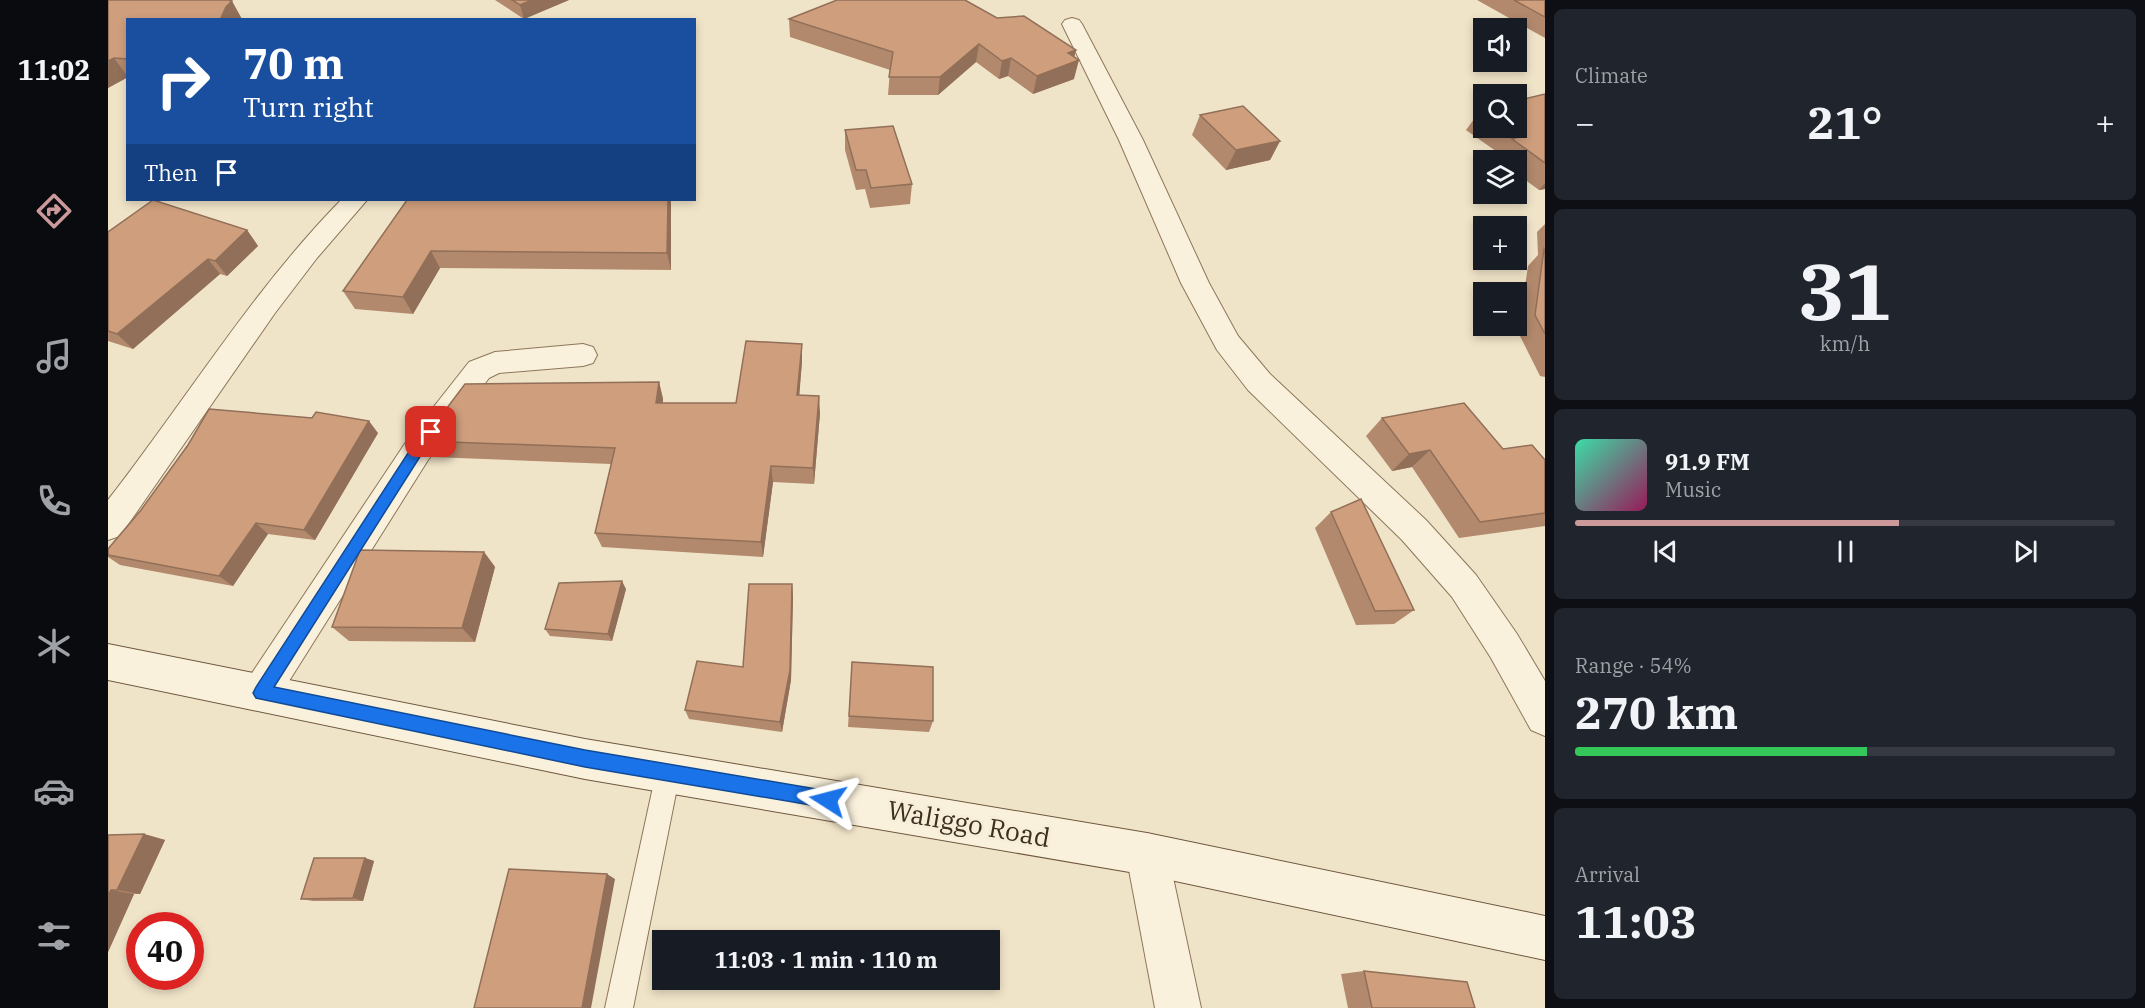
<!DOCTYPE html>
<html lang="en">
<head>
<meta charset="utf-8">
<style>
	body { margin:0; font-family:"IBM Plex Serif",serif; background:#20242c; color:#f1f3f6; height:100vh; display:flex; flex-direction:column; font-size:22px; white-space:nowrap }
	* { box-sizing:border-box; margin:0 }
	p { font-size:20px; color:#9ea1a6 }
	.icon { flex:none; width:33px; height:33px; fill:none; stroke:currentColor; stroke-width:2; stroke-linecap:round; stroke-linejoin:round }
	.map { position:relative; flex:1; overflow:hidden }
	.drawer { display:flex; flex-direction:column; gap:9px; padding:9px; background:#0d0f14; width:600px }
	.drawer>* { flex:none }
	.hud { position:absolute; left:18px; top:18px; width:570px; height:183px; border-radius:0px; box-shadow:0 3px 9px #0003; background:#1a4fa0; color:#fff; overflow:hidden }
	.controls { position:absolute; left:1365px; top:18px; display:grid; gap:12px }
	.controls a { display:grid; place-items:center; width:54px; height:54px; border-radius:0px; background:#171b24; box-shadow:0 3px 9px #0003; font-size:30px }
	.speed { position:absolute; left:18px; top:912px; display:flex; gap:12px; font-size:30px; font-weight:700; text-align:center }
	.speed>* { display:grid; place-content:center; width:78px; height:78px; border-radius:50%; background:#171b24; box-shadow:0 3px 9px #0003; line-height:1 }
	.speed .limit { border:9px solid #d22; background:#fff; color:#111 }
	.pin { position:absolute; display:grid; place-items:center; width:51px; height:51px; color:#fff; margin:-26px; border-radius:12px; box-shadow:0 3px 9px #0006 }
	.me { position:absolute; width:66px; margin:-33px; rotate:279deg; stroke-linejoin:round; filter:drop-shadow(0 0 4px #0008) }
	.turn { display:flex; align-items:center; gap:21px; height:126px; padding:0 18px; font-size:27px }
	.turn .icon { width:78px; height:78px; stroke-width:2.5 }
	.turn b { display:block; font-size:42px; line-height:51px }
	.then { display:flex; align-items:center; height:57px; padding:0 18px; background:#0003; gap:12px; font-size:22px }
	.big { font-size:45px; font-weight:800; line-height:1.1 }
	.drawer .widget { flex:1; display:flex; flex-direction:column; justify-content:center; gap:9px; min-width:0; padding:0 21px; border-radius:9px; background:#20242c }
	.drawer .dial { align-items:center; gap:0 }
	.dial b { font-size:78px; line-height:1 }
	.song { display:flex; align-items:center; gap:18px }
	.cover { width:72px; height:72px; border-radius:9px; background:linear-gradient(135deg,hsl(160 70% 55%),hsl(330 70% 35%)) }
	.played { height:6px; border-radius:3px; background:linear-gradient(90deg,#cc999b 60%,#363941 60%) }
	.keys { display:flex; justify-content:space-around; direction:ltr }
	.heat { display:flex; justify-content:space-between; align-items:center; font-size:33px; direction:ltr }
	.charge { height:9px; border-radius:4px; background:linear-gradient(90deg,#34c759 54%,#363941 0) }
	.trip { position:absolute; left:544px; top:930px; width:348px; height:60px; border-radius:0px; background:#171b24; box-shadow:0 3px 9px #0003; font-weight:800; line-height:60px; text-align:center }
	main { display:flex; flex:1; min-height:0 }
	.tabs { display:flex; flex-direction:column; width:108px; justify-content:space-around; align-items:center; background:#090b0e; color:#9ea1a6 }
	.tabs .icon { width:42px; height:42px }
	.tabs .on { color:#cc999b }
	.tabs b { font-size:27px; color:#f1f3f6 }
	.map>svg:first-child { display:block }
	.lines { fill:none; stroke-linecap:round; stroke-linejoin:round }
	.lane-casing { stroke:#8d765c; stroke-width:2 }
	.street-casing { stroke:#8d765c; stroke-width:2 }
	.secondary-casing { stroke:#6f573f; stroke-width:2 }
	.lane { fill:#faf1dc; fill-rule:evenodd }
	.street { fill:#faf1dc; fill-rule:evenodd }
	.secondary { fill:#faf1dc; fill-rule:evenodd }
	.wall { fill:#b2896c }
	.shaded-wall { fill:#916f58 }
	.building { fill:#cf9f7d; stroke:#916f58; stroke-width:1.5 }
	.route { fill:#1a73e8; stroke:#114b97; stroke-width:1.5 }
	.labels { text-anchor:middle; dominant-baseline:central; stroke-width:6; stroke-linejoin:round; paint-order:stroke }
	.near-street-label { font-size:26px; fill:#3d2e20; stroke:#f7eed8 }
</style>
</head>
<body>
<main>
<nav class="tabs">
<b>11:02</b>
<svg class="icon on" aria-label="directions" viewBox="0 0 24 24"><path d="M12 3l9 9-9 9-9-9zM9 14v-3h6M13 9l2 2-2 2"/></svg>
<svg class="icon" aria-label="music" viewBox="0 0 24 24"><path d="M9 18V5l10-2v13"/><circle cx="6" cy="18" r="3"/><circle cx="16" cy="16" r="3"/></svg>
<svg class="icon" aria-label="phone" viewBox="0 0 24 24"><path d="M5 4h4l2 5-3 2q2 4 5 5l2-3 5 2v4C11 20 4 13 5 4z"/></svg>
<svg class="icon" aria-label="climate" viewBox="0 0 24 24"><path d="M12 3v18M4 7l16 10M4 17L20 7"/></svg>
<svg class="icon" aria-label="car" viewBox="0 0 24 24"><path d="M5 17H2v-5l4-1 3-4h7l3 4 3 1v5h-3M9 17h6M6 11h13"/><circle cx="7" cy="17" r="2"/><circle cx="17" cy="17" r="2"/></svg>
<svg class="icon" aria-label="filters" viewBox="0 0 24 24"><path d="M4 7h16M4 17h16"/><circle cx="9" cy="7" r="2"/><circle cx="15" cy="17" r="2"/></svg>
</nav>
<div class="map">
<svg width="1437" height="1008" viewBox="0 0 1437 1008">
	<rect width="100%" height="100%" fill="#f0e4c8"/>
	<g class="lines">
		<g class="lane-casing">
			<path id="lane" d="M560,761L568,765L572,773L525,1008H497L548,773L552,765Z"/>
		</g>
		<g class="street-casing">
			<g id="street">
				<path d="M964,18L971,20L974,24L1035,140L1101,283L1130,336L1162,374L1318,520L1368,575L1409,634L1437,681V736L1423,730L1383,658L1344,597L1294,540L1140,390L1109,350L1073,283L1011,140L954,24L957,20Z"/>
				<path d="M233,200H259L209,258L167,313L12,536L0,540V500C78,400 144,291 233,200Z"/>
				<path d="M475,344L485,347L489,355L485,363L475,366L391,373L381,378L320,460L166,705L153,710L140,705L134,692L140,679L298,442L361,362L387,352Z"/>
				<path d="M1039,833L1054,839L1060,854L1093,1008H1047L1018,854L1024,839Z"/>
			</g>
		</g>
		<g class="secondary-casing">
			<path id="secondary" d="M0,644L477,739L1039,833L1437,916V960L1039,875L477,779L0,680Z"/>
		</g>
		<use href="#lane" class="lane"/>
		<use href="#street" class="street"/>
		<use href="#secondary" class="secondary"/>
	</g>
	<g class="wall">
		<path d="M0,0L20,20V77L0,88Z"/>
		<path d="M387,0H461L416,19Z"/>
		<path d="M1369,0H1437V38Z"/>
		<path d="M889,18L968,50L966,57V79L925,94L900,76L891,79L868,62L830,95H780L782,70L682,37L681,19Z"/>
		<path d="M1437,94V189L1431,190L1408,173V160H1392L1389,158L1392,154L1358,130L1372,111L1376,110V128H1408Z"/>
		<path d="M1092,115L1172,141L1162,160L1118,170L1084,135Z"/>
		<path d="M737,130L804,184L802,204L762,208L757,189L748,190L737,150Z"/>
		<path d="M299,200H563V270L332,268L305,314L247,309L235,291Z"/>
		<path d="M1437,224V377L1432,376L1410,332L1420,266L1430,255L1429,232Z"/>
		<path d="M139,230L150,246L119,276L112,274L25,349L0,341V232Z"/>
		<path d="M694,344V361L691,395L712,413L706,484L665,482L655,557L494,547L487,533L503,464L325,457L314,441L551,382L555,399V403H628Z"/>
		<path d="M1274,418L1395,449L1437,460V526L1351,538L1304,467L1284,471L1258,436Z"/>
		<path d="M270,433L207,540L160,534L125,586L12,565L0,557V549Z"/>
		<path d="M1223,512L1306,610L1286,624L1248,625L1207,528Z"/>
		<path d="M376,552L387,567L367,642L241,641L224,627Z"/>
		<path d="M684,584L685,597L683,680L674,732L581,719L577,710L635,667Z"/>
		<path d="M518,589L504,641L442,636L437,629Z"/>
		<path d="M744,662L825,721L821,732L740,727Z"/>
		<path d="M36,834L57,840L32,894H26L0,952V835Z"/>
		<path d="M257,858L266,861L255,901H205L193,899Z"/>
		<path d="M1256,971L1367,1008H1240L1233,974Z"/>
	</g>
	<g class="shaded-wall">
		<path d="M424,0H461L416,19L412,5Z"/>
		<path d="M124,1L134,19L112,20L118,7Z"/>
		<path d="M871,44L868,62L830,95L832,77Z"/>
		<path d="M968,50L965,62L971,60L966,79L925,94L929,76L960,53Z"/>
		<path d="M6,58L20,77L0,88V61Z"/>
		<path d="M903,58L900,76L891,79L894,61Z"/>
		<path d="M1172,141L1162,160L1118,170L1128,150Z"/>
		<path d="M1437,183V189L1431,190Z"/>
		<path d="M560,200H563V270L559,253Z"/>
		<path d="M139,230L150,246L119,276L107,261Z"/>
		<path d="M323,251L332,268L305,314L295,297Z"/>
		<path d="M100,259L112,274L25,349L9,334Z"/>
		<path d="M694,344V361L690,412L689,395Z"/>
		<path d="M551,382L555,399L553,420L548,403Z"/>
		<path d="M711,396L712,413L706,484L705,468Z"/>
		<path d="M261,421L270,433L207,540L196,530Z"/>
		<path d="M1322,450L1304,467L1284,471L1301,454Z"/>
		<path d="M663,466L665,482L655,557L653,542Z"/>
		<path d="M148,523L160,534L125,586L111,576Z"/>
		<path d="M376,552L387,567L367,642L354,628Z"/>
		<path d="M514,581L518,589L504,641L500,634Z"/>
		<path d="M684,584L685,597L683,680L674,732L672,722Z"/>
		<path d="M36,834L57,840L32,894L9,890Z"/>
		<path d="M257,858L266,861L255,901L245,898Z"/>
		<path d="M499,874L507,879L483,1008H474Z"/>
		<path d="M3,890L26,894L0,952V896Z"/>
	</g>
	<g class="building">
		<path d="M0,0H121L124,1L118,7L112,20H20V59L6,58L0,61Z"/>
		<path d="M404,0H424L412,5Z"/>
		<path d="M729,0H857L889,18L916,16L968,50L960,53L971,60L929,76L903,58L894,61L871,44L832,77H781L785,52L681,19Z"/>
		<path d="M1406,0H1437V17Z"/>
		<path d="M1437,94V163L1404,139L1410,137L1396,128H1408V101Z"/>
		<path d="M1135,106L1172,141L1128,150L1092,115Z"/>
		<path d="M785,126L804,184L763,188L758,170H748L737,130Z"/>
		<path d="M45,200L139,230L107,261L100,259L9,334L0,331V232Z"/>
		<path d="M299,200H560L559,253L323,251L295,297L235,291Z"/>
		<path d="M1436,249L1437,251V334L1427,315Z"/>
		<path d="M638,341L694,344L689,395L711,396L705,468L663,466L653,542L487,533L507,448L314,441L357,384L551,382L548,403H628Z"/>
		<path d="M1356,403L1395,449L1424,445L1437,460V513L1372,522L1322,450L1301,454L1274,418Z"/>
		<path d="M101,409L204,418L208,412L261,421L196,530L148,523L111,576L0,555V549L33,510L80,445Z"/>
		<path d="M1253,499L1306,610L1267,611L1223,512Z"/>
		<path d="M252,550L376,552L354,628L224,627Z"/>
		<path d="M514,581L500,634L437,629L451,583Z"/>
		<path d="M641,584H684L682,670L672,722L577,710L589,661L635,667Z"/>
		<path d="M744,662L825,667V721L741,716Z"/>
		<path d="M36,834L9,890H3L0,896V835Z"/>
		<path d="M206,858H257L245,898L193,899Z"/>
		<path d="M401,869L499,874L474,1008H366Z"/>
		<path d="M1256,971L1359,982L1367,1008H1264Z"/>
	</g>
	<path class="route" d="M323,427L328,429L330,432L313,455L166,687L477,750L720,791L726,794L728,800L726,806L720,808L477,767L148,698L145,693L148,687L304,447L319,429Z"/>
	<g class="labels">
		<g class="near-street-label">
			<text transform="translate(861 823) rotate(10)">Waliggo Road</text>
		</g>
	</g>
</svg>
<div class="controls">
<a><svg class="icon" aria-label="sound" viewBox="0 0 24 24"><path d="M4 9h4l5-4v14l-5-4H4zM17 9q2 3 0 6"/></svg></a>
<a><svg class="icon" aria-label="search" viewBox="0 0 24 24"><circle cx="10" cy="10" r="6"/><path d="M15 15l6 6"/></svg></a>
<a><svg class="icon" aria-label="layers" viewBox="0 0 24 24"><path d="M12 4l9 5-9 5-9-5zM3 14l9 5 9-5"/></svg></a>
<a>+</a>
<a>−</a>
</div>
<div class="speed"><div class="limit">40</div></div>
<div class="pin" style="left:323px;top:432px;background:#d93025"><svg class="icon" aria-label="arrive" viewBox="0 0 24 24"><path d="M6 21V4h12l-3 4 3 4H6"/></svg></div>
<svg class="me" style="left:720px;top:800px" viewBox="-20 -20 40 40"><path d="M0-17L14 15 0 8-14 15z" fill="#1a73e8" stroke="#fff" stroke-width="4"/></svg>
<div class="trip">11:03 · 1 min · 110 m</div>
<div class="hud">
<div class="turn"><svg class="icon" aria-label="right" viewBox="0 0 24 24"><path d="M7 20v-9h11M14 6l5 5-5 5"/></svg><div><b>70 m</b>Turn right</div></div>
<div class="then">Then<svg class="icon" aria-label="arrive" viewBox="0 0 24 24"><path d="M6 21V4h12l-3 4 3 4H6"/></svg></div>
</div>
</div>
<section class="drawer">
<div class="widget"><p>Climate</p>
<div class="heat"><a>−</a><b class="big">21°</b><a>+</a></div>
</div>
<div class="widget dial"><b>31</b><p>km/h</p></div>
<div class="widget">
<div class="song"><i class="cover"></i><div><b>91.9 FM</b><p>Music</p></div></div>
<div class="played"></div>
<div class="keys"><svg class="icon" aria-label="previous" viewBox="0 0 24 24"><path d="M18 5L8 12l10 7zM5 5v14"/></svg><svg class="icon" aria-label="pause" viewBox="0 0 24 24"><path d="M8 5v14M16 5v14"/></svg><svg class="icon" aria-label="next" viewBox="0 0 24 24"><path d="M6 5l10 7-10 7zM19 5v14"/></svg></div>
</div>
<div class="widget"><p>Range · 54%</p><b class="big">270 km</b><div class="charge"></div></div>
<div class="widget"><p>Arrival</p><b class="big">11:03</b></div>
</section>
</main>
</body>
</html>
